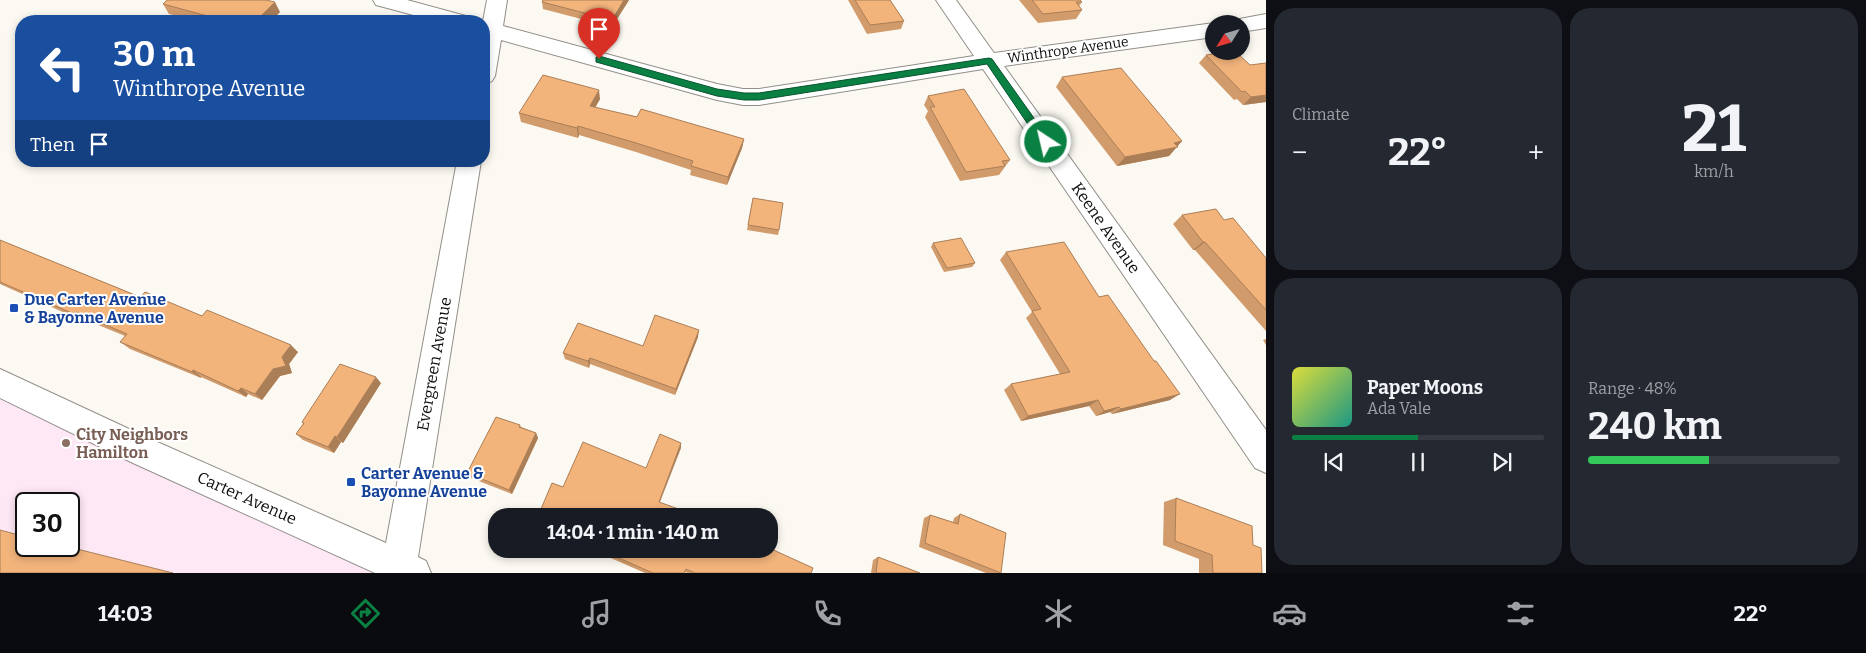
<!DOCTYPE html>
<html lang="en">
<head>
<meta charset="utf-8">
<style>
	body { margin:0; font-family:Bitter,serif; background:#242831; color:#f1f3f6; height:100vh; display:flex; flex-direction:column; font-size:19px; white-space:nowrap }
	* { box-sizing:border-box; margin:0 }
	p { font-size:16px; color:#9ea1a6 }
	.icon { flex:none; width:28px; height:28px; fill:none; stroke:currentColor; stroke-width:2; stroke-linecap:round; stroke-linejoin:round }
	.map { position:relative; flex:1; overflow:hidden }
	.sheet { display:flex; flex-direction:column; gap:8px; padding:8px; background:#0d0f14; width:600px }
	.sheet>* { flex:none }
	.guide { position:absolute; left:15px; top:15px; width:475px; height:152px; border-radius:20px; box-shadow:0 2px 8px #0003; background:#1a4fa0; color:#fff; overflow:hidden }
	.needle { width:32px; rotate:233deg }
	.fabs { position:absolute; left:1205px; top:15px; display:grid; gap:10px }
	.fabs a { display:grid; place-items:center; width:45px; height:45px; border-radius:50%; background:#171b24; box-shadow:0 2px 8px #0003; font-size:25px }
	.speed { position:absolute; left:15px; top:492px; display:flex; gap:10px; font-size:25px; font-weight:700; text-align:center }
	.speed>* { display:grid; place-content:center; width:65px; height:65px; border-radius:50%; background:#171b24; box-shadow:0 2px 8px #0003; line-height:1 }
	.speed .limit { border:2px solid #111; border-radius:8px; background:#fff; color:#111 }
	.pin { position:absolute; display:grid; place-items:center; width:42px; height:42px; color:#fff; margin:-51px -21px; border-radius:50% 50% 50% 0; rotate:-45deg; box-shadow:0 0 5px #0007 }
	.pin .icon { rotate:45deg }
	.me { position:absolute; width:55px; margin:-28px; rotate:325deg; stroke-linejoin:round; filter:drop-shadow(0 0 4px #0008) }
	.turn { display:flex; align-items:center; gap:18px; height:105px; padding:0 15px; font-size:22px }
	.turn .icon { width:65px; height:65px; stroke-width:2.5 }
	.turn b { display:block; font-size:35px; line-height:42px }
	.then { display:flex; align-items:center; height:48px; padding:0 15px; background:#0003; gap:10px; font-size:19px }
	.big { font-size:38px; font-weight:700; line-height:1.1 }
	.sheet .card { flex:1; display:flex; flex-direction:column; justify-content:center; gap:8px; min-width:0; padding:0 18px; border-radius:20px; background:#242831 }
	.sheet .dial { align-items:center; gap:0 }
	.dial b { font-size:65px; line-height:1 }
	.song { display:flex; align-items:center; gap:15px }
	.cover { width:60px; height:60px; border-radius:8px; background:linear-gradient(135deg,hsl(60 70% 55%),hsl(170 70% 35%)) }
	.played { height:5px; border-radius:2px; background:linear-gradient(90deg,#0b8043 50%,#363941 50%) }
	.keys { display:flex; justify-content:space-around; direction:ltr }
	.heat { display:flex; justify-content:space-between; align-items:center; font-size:28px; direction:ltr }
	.charge { height:8px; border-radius:4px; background:linear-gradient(90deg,#34c759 48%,#363941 0) }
	.sheet .tiles { flex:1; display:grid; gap:8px; grid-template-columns:repeat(2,1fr) }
	.trip { position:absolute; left:488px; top:508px; width:290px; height:50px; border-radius:20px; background:#171b24; box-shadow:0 2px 8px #0003; font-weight:700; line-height:50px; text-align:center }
	.dock { display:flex; height:80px; justify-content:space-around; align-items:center; background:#090b0e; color:#9ea1a6 }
	.dock .icon { width:35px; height:35px }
	.dock .active { color:#0b8043 }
	.dock b { font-size:22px; color:#f1f3f6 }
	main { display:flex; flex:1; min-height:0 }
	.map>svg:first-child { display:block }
	.education { fill:#ffe8f5; fill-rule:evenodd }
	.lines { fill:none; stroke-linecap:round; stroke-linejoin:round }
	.minor-casing { stroke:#928f89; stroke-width:2 }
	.minor { fill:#fff; fill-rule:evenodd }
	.wall { fill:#d19b6b }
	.shaded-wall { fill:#aa7e57 }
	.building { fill:#f3b47c; stroke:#aa7e57 }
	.route { fill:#0b8043; stroke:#07532c }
	.transit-dot { fill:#1a4fb4; stroke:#fff; stroke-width:2 }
	.education-dot { fill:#8d6e63; stroke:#fff; stroke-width:2 }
	.labels { text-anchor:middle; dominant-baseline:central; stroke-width:4; stroke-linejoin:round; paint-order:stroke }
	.far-street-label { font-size:14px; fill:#0e0d0b; stroke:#fff }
	.street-label { font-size:16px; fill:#0e0d0b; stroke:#fff }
	.transit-label { font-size:16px; font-weight:bold; fill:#164399; stroke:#fff; text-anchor:start }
	.education-label { font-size:16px; font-weight:bold; fill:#785e54; stroke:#fff; text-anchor:start }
</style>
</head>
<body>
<main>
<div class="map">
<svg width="1266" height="573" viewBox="0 0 1266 573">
	<rect width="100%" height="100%" fill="#fcf9f2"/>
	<path class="education" d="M0,382L414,573H0ZM26,504H69V546H26Z"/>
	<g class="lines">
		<g class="minor-casing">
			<g id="minor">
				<path d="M373,0H407L466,16L469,21H436L376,5Z"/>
				<path d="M487,0H507L503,26L717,84L743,89H759L974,56L936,0H956L994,53L1214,23L1216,24H1214V37L1004,66L1266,430V473L1255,468L983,69L759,105H743L717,100L501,40L495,76L492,81L484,84L483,21Z"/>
				<path d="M1266,14V28L1241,32V24H1231L1234,20Z"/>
				<path d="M457,161H481L418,557L426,561L431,573H375L133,463L0,398V369L155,441L386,543Z"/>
			</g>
		</g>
		<use href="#minor" class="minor"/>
	</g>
	<g class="wall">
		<path d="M629,0L612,27L543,9L542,2Z"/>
		<path d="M848,0H890L904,21L901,29L867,34Z"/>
		<path d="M1019,0H1080L1082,2L1079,6L1082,10L1076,19L1038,23Z"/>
		<path d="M163,4L280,12L271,21H197L169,14Z"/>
		<path d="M1206,55L1266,102L1243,105L1237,99L1234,100L1199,63Z"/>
		<path d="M1062,77L1182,141L1169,156L1117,166L1056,87Z"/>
		<path d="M928,96L1010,160L999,175L960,181L925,117L928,111L924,105Z"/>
		<path d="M600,99L595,108L744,139L742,148L727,185L690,175L691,170L636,152L579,135L578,138L521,122L519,113Z"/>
		<path d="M753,198L779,230L778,235L747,230Z"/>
		<path d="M1182,215L1224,220L1266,258V331L1195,250H1193L1173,224Z"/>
		<path d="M0,240L140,297L202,316L298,352L289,364L292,373L280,376L262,400L248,394L246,397L201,377V378L130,349L120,342L125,336L86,320L85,322L0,284Z"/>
		<path d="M933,243L975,263L972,267L944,272L931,247Z"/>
		<path d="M1006,252L1099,297L1170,400L1112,414L1110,412L1096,416L1089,406L1021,421L1004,390L1011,384L1060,374L1026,318L1032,312L1000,260Z"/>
		<path d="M698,337L675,395L590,364L589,368L565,359L563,353L643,346Z"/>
		<path d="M1266,339V345L1263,340Z"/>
		<path d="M381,383L343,443L341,442L334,453L303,440L296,434L303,424L302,422Z"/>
		<path d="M520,425L521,427L536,433L538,438L512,494L471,478L467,473Z"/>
		<path d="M1176,498L1253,545L1262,573H1199V559L1163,545L1164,502Z"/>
		<path d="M960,514L1001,573H986L919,547L924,518L930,515L953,522L954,518Z"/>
		<path d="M590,549H769L811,573H687L685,572L684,573H645Z"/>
		<path d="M878,557L920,573H871L873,560Z"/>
	</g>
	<g class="shaded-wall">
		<path d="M624,0H629L612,27V20Z"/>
		<path d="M275,2L280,12L271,21H256Z"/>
		<path d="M599,90L600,99L590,116V106Z"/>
		<path d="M1266,95V102L1243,105L1251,97Z"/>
		<path d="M578,126L579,135L578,138L577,128Z"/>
		<path d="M744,139L742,148L727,185L728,177Z"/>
		<path d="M1182,141L1169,156L1117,166L1125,157L1174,143Z"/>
		<path d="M1203,242H1205L1195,250H1193Z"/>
		<path d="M76,312L86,320L85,322L74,314Z"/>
		<path d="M699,330L698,337L675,395L676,389Z"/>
		<path d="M291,345L298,352L289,364L292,373L280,376L262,400L255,394Z"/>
		<path d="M590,358V364L589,368L588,361Z"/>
		<path d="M193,370L201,377V378L192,372Z"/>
		<path d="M376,377L381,383L343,443L337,437Z"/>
		<path d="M241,388L248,394L246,397L238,391Z"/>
		<path d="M1180,394L1170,400L1112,414L1121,409Z"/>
		<path d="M1098,400L1089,406L1021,421L1028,416Z"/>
		<path d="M1119,407L1110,412L1096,416L1104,411Z"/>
		<path d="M536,433L538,438L512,494L509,490Z"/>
		<path d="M335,436L341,442L334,453L328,447Z"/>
		<path d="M681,443V448L658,507L659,502Z"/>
	</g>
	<g class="building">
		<path d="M167,0H266L275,2L256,21H226L163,4Z"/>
		<path d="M543,0H624L612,20L542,2Z"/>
		<path d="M855,0H890L904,21L870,25Z"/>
		<path d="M1032,0H1080L1082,2H1076L1082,10L1043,14Z"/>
		<path d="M289,18L302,21H285Z"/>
		<path d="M1230,51H1235L1250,65L1266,63V95L1251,97L1245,91L1242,92L1206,55Z"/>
		<path d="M1121,68L1182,141L1174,143L1178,147L1125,157L1062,77Z"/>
		<path d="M543,75L599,90L590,106L637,117L641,109L744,139L728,177L691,166L693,161L636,143L578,126L577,128L519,113Z"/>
		<path d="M964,89L1010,160L1002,161L1005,166L966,172L930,107H935L928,96Z"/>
		<path d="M753,198L783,203L779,230L748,225Z"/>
		<path d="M1216,209L1224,220L1233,218L1266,258V310L1205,242H1203L1182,215Z"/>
		<path d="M961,238L975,263L947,268L933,243Z"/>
		<path d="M0,240L140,297L145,292L202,316L207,310L291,345L282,357L286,366L273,369L255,394L241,388L238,391L193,370L192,372L120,342L127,334L76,312L74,314L0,282Z"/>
		<path d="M1064,242L1099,297L1108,295L1154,361H1156L1180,394L1121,409L1119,407L1104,411L1098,400L1028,416L1011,384L1070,372L1032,311L1041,309L1006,252Z"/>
		<path d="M655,315L699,330L676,389L590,358L588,361L563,353L578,323L643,346Z"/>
		<path d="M340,364L376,377L337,437L335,436L328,447L296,434L304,423L302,422Z"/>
		<path d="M496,417L520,425L519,427L536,433L509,490L467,473Z"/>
		<path d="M660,434L681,443L659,502L698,516H538L552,483L563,487L583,442L646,468Z"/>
		<path d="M1176,498L1252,526L1253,545L1261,548L1262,573H1213L1212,555L1175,541Z"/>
		<path d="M960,514L1006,533L1001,573L925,543L930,515L958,524Z"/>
		<path d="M0,530L26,537V546H65L173,573H0Z"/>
		<path d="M769,548L813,568L811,573H695L686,569L684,573H653L598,549H769Z"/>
		<path d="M878,557L920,573H876Z"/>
	</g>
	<path class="route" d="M599,56L717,89L744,93H759L989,58L992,59L1051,142L1049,145H1042L987,64L759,100H744L717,96L596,62V57Z"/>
	<g class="transit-dot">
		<rect x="9" y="303" width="10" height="10" rx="2.5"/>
		<rect x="346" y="477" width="10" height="10" rx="2.5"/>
	</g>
	<circle class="education-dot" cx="66" cy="443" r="5"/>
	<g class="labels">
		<g class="far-street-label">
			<text transform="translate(1068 50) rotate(-8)">Winthrope Avenue</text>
		</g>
		<g class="street-label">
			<text transform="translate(1106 228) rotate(55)">Keene Avenue</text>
			<text transform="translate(434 364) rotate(-80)">Evergreen Avenue</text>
			<text transform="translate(247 498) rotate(24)">Carter Avenue</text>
		</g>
		<g class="transit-label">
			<text x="24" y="299">Due Carter Avenue<tspan x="24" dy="18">&amp; Bayonne Avenue</tspan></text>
			<text x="361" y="473">Carter Avenue &amp;<tspan x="361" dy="18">Bayonne Avenue</tspan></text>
		</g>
		<g class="education-label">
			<text x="76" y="434">City Neighbors<tspan x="76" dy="18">Hamilton</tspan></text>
		</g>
	</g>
</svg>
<div class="fabs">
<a><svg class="needle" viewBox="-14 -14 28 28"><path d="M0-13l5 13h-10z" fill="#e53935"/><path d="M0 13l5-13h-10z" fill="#9ea1a6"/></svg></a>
</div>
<div class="speed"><div class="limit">30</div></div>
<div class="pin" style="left:599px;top:59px;background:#d93025"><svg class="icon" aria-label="arrive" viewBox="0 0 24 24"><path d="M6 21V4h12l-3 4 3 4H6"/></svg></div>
<svg class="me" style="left:1046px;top:142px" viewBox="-20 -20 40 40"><circle r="17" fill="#0b8043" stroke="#fff" stroke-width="3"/><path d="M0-11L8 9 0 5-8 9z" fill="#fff"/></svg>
<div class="trip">14:04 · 1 min · 140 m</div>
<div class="guide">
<div class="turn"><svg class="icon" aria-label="left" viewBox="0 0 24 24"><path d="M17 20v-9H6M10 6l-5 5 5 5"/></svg><div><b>30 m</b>Winthrope Avenue</div></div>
<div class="then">Then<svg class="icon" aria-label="arrive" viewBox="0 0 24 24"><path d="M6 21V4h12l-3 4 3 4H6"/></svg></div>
</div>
</div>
<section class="sheet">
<div class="tiles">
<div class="card"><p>Climate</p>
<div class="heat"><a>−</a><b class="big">22°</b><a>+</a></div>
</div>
<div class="card dial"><b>21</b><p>km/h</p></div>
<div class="card">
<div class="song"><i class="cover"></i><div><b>Paper Moons</b><p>Ada Vale</p></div></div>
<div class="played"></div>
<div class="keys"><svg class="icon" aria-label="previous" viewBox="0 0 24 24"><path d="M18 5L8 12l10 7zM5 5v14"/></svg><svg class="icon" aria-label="pause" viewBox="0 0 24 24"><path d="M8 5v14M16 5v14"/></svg><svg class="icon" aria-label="next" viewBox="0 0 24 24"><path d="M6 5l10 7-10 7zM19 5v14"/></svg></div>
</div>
<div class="card"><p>Range · 48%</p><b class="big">240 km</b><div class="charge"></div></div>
</div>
</section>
</main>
<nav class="dock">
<b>14:03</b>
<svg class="icon active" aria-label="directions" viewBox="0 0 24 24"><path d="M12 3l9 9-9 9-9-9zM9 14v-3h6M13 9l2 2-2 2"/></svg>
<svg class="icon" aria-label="music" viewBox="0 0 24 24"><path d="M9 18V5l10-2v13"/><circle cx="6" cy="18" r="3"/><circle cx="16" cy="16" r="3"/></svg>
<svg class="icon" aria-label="phone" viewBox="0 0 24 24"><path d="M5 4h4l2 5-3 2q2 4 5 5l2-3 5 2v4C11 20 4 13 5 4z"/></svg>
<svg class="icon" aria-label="climate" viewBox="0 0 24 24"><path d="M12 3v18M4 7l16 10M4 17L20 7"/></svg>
<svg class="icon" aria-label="car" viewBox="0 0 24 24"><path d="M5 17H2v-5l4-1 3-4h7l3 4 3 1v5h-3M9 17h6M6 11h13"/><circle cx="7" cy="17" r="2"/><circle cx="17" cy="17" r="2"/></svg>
<svg class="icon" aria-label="filters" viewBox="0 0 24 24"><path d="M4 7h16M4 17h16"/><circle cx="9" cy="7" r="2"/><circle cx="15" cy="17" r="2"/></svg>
<b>22°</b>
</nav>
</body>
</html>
